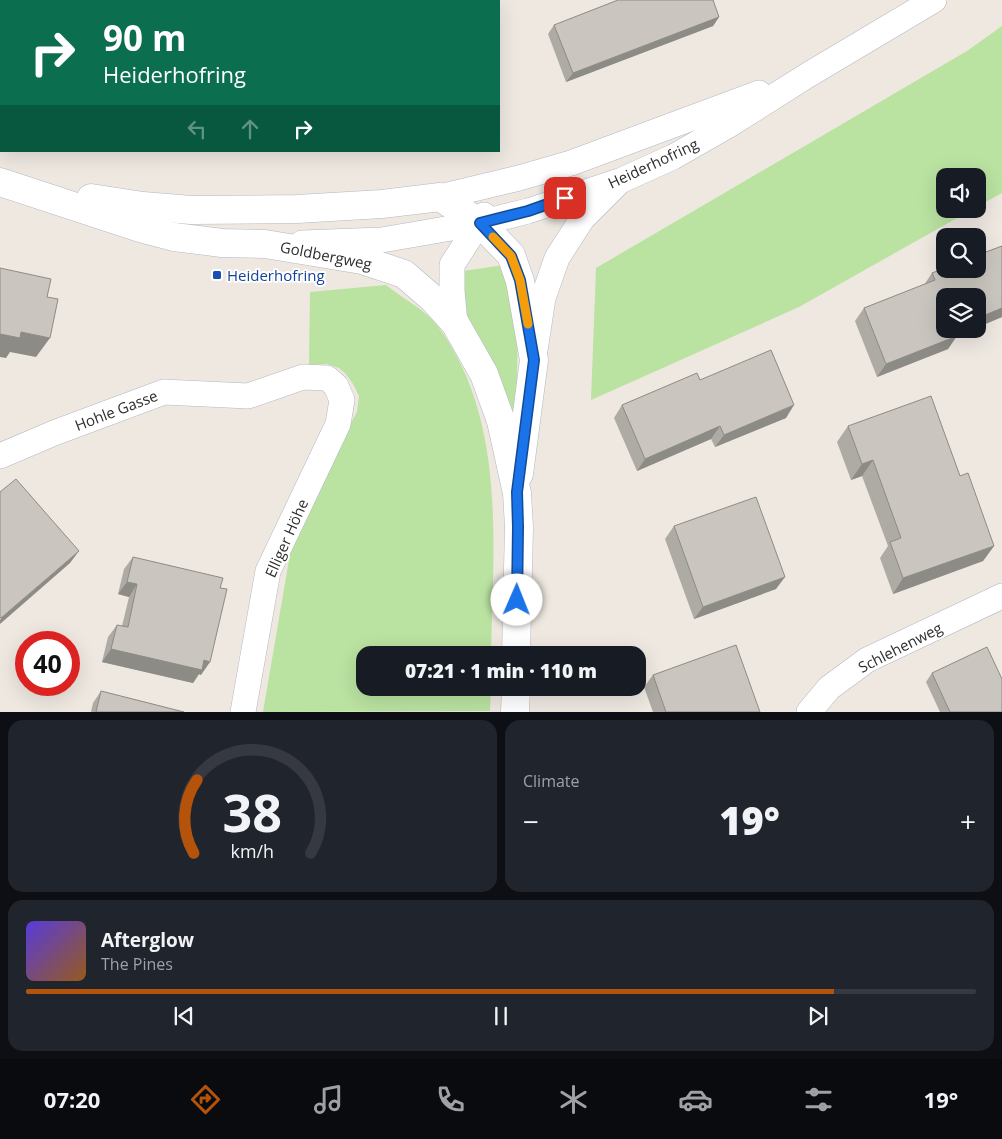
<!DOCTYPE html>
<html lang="en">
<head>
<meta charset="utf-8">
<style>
	body { margin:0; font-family:"Open Sans",sans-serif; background:#20242c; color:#f1f3f6; height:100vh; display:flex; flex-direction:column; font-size:19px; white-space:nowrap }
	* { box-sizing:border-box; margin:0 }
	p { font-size:16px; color:#9ea1a6 }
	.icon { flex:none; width:28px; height:28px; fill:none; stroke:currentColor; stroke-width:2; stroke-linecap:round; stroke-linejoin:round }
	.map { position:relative; height:712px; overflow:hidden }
	.drawer { display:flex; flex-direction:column; gap:8px; padding:8px; background:#0d0f14; flex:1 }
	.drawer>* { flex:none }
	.hud { position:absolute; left:0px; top:0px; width:500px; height:152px; box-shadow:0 5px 20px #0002; background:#0b6e4f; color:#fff; overflow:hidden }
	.controls { position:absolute; left:936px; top:168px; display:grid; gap:10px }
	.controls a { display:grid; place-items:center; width:50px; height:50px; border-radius:10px; background:#171b24; box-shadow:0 5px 20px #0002; font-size:25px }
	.speed { position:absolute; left:15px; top:631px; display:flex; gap:10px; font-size:25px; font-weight:700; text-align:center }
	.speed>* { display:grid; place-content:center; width:65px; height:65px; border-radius:50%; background:#171b24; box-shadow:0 5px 20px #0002; line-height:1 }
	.speed .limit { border:8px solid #d22; background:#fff; color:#111 }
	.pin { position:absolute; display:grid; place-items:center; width:42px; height:42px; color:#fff; margin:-21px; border-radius:10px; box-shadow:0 2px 8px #0006 }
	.me { position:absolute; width:55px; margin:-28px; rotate:1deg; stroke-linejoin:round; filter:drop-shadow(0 0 4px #0008) }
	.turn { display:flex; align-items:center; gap:18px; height:105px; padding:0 20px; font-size:22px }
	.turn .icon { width:65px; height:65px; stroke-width:2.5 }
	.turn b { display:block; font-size:35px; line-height:42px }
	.lanes { display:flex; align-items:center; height:48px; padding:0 20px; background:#0003; justify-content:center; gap:25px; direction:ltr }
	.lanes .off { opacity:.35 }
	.big { font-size:38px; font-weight:800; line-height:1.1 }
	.drawer .card { flex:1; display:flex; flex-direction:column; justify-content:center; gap:8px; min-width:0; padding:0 18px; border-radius:15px; background:#20242c }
	.drawer .dial { align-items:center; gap:0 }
	.dial svg { height:130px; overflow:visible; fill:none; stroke:#363941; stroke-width:7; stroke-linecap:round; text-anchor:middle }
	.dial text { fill:#f1f3f6; stroke:none }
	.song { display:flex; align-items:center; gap:15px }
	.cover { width:60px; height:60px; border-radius:8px; background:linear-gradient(135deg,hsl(250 70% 55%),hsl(30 70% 35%)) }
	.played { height:5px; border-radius:2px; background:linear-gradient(90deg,#b45309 85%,#363941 85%) }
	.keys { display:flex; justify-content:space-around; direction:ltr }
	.heat { display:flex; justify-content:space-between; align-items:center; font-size:28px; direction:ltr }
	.drawer .tiles { flex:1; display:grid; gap:8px; grid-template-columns:1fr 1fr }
	.card:last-child { grid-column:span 2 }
	.trip { position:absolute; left:356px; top:646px; width:290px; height:50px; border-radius:15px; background:#171b24; box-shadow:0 5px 20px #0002; font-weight:800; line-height:50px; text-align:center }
	.dock { display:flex; height:80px; justify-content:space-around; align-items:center; background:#090b0e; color:#9ea1a6 }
	.dock .icon { width:35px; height:35px }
	.dock .selected { color:#b45309 }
	.dock b { font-size:22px; color:#f1f3f6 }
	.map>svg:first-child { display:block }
	.green { fill:#bae2a1 }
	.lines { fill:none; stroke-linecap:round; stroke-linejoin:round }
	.minor-casing { stroke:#b4b8c0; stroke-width:26 }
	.tertiary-casing { stroke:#b4b8c0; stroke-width:29 }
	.minor { stroke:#fff; stroke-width:25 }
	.tertiary { stroke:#fff; stroke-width:28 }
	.wall { fill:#aeaaa4 }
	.shaded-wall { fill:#8d8b86 }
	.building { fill:#cac6bf; stroke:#8d8b86 }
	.route-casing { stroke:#114b97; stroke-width:12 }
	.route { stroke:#1a73e8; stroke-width:9 }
	.slow { stroke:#f59e0b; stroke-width:9 }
	.transit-dot { fill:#1a4fb4; stroke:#fff; stroke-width:2 }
	.labels { text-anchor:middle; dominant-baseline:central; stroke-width:4; stroke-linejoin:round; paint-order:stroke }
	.street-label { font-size:15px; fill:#2e2e2e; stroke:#fff }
	.transit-label { font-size:15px; fill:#164399; stroke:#fff; text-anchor:start }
</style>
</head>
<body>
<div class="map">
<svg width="1002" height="712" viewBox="0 0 1002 712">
	<rect width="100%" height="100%" fill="#eee8e1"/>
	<g class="green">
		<path d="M1002,26V193L978,206V176H945V209H973L799,307L591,400L596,268L967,51Z"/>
		<path d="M504,265L518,320L516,434L470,330L464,309L463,271Z"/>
		<path d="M386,285C402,298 424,309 437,325C507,419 493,544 491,655H365V688H491L490,711L263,712L291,548L322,474L357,412L359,396L353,384L346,374L339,368L327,364L309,365L310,292Z"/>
	</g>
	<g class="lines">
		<g class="minor-casing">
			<g id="minor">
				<path d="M440,197L519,178L571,163L759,93"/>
				<path d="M302,243L382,240L480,223L528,211L622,180L673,157L729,125L808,75L934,0"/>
				<path d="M455,323L452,291V265L484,215"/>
				<path d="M535,350L543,298L557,258L582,219L618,183"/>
				<path d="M0,456L54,433L164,392L248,396L303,377L327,378L336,386L342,400L338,424L268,571L243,712"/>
				<path d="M809,712L829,688L867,660L1002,596"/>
			</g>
		</g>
		<g class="tertiary-casing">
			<g id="tertiary">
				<path d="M0,182L140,228L174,237L222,243L265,244L362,260L404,274L433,299L455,323L484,374L501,421L517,493L519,527L516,655"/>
				<path d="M91,198L143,206L191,210L297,209L382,204L440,197L480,223L511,255L520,281L534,360L519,474"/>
				<path d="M515,712L516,688"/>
			</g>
		</g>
		<use href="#minor" class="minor"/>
		<use href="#tertiary" class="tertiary"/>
	</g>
	<g class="wall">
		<rect x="183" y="0" width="56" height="1"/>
		<path d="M719,17L713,26L566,82L548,34L554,25Z"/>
		<path d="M1002,246V317L978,327V296L945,329H972L957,335L948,349L877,377L855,321L864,308L924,285L932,273Z"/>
		<path d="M700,380L786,418L715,447L711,439L637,471L614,418L622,405Z"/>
		<path d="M848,426L960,476L994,546L983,561L893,594L880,558L888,546L862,476L851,480L837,442Z"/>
		<path d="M674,526L776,589L694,619L665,539Z"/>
		<path d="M133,557L201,675L199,674L193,683L102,662L108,637L117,625L122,626L129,597L118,594L124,569Z"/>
		<path d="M932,673L1002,712H940L926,682Z"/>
		<path d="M653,675L760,712H653L644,687Z"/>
		<path d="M101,691L184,712H91L93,703Z"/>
	</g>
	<g class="shaded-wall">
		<path d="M719,17L713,26L566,82L573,73Z"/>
		<path d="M1002,308V317L978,327V318Z"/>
		<path d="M952,329H972L945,339Z"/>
		<path d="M21,332L50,338L36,357L10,352L6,358L0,357V334Z"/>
		<path d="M957,336L948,349L877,377L886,364Z"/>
		<path d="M794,405L786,418L715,447L724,435Z"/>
		<path d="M720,426L711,439L637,471L645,459Z"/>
		<path d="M873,460L862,476L851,480L862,464Z"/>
		<path d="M994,546L983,561L893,594L903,578Z"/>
		<path d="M79,551L70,563L0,624V620L1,618Z"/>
		<path d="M785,577L776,589L694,619L703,607Z"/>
		<path d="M127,582L137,584L129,597L118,594Z"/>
		<path d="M111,649L204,660L210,662L201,675L199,674L193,683L102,662Z"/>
	</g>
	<g class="building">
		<path d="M0,0H6V1H1V14L0,18Z"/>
		<rect x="193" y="0" width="46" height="1"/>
		<path d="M618,0H713L719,17L573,73L554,25Z"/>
		<path d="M1002,246V308L978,318V296H945V329H954L957,336L886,364L864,308L935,280L932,273L945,268V269H978V255Z"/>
		<path d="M0,268L51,279L47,297L58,299L50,338L21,332L20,338L0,334Z"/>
		<path d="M771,350L794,405L724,435L720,426L645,459L622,405L697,373L700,380Z"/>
		<path d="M931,396L960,476L968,473L994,546L903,578L890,542L901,538L873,460L862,464L848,426Z"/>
		<path d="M16,479L79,551L1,618L0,617V492Z"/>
		<path d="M756,497L785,577L703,607L674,526Z"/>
		<path d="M133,557L223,578L220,588L227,589L210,662L204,660L202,670L111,649L117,625L128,627L137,584L127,582Z"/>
		<path d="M736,645L760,712H666L653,675Z"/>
		<path d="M987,647L1002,679V712H950L932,673Z"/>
		<path d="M101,691L184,712H96Z"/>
	</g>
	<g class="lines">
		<g class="route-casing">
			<path id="route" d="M517,600L518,527L517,492L534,360L520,280L511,256L480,223L528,211L565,198"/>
		</g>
		<use href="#route" class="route"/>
		<path class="slow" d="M493,237L511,256L520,280L528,324"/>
	</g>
	<rect class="transit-dot" x="212" y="270" width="10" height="10" rx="2.5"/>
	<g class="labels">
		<g class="street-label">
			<text transform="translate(653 163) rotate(-25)">Heiderhofring</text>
			<text transform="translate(326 255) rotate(11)">Goldbergweg</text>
			<text transform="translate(116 410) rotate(-21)">Hohle Gasse</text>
			<text transform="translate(286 538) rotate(-66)">Elliger Höhe</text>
			<text transform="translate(900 647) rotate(-27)">Schlehenweg</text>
		</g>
		<g class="transit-label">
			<text x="227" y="275">Heiderhofring</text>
		</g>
	</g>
</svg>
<div class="controls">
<a><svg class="icon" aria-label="sound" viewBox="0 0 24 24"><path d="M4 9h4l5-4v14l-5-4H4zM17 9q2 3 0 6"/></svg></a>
<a><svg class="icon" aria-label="search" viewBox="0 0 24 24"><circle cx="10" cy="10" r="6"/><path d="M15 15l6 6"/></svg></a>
<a><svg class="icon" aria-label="layers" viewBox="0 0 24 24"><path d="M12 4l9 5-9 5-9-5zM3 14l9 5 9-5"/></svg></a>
</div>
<div class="speed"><div class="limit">40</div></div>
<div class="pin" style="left:565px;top:198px;background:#d93025"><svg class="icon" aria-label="arrive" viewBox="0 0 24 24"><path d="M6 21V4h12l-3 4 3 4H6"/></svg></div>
<svg class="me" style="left:517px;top:600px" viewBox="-20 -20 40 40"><circle r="19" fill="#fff"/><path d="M0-13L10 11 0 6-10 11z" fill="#1a73e8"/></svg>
<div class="trip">07:21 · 1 min · 110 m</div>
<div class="hud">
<div class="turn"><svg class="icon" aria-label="right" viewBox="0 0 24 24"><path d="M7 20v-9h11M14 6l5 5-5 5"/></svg><div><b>90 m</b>Heiderhofring</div></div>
<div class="lanes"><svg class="icon off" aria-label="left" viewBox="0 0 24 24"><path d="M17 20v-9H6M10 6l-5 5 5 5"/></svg><svg class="icon off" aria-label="ahead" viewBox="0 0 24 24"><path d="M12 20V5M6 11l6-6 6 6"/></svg><svg class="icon" aria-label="right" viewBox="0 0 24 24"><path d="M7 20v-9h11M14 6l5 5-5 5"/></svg></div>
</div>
</div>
<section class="drawer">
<div class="tiles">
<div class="card dial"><svg viewBox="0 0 100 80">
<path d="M14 69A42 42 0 1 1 86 69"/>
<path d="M14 69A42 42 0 0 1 16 24" stroke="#b45309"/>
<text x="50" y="56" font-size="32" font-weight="700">38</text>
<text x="50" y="72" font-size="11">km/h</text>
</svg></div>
<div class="card"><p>Climate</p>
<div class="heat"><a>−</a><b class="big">19°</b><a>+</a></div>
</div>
<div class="card">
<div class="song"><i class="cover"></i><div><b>Afterglow</b><p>The Pines</p></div></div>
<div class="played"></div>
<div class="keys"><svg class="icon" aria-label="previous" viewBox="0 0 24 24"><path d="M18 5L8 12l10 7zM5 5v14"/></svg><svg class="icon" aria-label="pause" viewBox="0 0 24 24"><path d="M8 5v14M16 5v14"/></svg><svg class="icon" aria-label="next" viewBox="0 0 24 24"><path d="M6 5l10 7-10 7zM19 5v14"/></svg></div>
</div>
</div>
</section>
<nav class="dock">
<b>07:20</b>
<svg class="icon selected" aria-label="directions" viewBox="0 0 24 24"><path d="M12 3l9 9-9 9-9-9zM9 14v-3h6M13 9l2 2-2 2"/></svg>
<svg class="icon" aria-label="music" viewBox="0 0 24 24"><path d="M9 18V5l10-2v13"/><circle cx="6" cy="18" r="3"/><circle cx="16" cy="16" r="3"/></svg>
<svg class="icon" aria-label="phone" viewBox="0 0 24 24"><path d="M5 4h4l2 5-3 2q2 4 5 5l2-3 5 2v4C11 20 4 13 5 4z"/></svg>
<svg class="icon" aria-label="climate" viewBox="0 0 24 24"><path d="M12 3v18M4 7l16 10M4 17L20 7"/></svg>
<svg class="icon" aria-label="car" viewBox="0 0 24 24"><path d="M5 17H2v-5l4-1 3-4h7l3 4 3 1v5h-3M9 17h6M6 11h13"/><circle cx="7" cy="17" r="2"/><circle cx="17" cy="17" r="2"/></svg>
<svg class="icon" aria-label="filters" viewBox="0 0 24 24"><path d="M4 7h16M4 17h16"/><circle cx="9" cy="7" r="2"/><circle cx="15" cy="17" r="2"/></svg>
<b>19°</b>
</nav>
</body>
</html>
